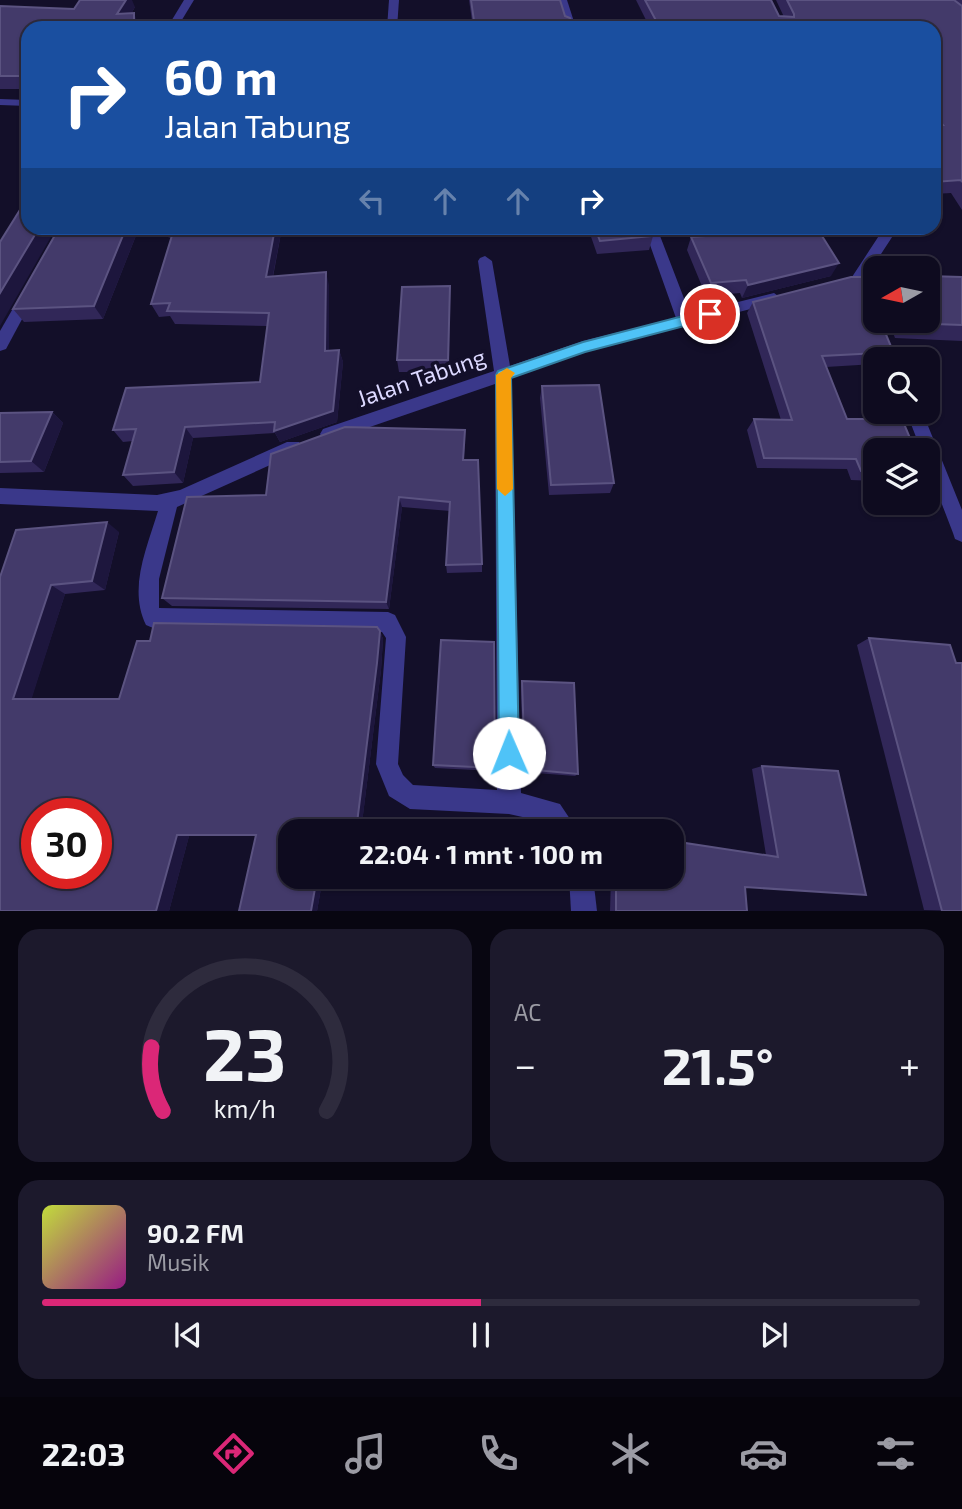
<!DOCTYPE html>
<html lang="id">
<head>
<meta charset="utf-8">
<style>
	body { margin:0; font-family:"Exo 2",sans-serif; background:#1c192c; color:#f1f3f6; height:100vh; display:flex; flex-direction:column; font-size:26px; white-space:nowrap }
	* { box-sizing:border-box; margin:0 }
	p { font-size:23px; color:#9b9ba4 }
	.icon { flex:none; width:38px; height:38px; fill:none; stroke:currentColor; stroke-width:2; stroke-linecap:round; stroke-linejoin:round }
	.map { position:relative; height:911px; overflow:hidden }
	.drawer { display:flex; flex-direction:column; gap:18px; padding:18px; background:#080611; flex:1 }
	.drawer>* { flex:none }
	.guide { position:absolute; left:21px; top:21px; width:920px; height:214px; border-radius:21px; box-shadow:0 2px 5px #0004,0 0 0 2px #2e2b3d; background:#1a4fa0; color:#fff; overflow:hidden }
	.needle { width:46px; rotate:261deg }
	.buttons { position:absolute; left:863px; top:256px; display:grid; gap:14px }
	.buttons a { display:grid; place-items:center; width:77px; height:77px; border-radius:14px; background:#0e0b1f; box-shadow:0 2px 5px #0004,0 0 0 2px #2e2b3d; font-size:35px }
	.speed { position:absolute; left:21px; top:798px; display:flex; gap:14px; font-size:35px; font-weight:700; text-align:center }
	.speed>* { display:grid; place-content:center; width:91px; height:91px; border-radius:50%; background:#0e0b1f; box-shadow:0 2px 5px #0004,0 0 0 2px #2e2b3d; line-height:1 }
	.speed .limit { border:10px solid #d22; background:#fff; color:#111 }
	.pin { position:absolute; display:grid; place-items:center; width:60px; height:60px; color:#fff; margin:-30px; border:4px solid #fff; border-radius:50%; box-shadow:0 2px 7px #0007 }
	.me { position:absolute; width:77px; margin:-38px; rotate:359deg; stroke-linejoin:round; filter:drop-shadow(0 0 5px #0008) }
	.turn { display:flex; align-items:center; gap:24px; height:147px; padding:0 28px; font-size:32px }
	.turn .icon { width:91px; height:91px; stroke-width:2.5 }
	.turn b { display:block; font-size:49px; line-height:60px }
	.lanes { display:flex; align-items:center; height:66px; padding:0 28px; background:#0003; justify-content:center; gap:35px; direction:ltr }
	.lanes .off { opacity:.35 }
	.big { font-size:52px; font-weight:700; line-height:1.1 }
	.drawer .tile { flex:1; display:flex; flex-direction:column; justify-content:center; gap:10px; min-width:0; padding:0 24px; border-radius:21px; background:#1c192c }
	.drawer .dial { align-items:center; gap:0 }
	.dial svg { height:182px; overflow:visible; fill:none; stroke:#2e2b3d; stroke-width:7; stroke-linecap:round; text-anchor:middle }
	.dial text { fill:#f1f3f6; stroke:none }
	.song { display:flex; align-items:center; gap:21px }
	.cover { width:84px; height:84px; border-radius:10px; background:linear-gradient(135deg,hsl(70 70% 55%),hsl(310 70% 35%)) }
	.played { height:7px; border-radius:4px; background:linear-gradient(90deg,#db2777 50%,#2e2b3d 50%) }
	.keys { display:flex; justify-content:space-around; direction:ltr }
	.heat { display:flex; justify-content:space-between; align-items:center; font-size:38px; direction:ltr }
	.drawer .tiles { flex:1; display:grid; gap:18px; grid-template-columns:1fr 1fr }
	.tile:last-child { grid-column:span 2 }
	.trip { position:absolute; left:278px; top:819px; width:406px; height:70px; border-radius:21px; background:#0e0b1f; box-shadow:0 2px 5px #0004,0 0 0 2px #2e2b3d; font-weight:700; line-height:70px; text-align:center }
	.menu { display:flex; height:112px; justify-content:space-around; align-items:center; background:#06040c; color:#9b9ba4 }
	.menu .icon { width:49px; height:49px }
	.menu .on { color:#db2777 }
	.menu b { font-size:32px; color:#f1f3f6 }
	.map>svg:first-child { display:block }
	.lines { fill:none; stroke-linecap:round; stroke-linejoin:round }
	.minor { fill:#3a388a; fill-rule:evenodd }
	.wall { fill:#312758 }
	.shaded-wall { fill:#1d163d }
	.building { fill:#433a6a; stroke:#5b5381; stroke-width:2; fill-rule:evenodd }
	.route { fill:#4fc3f7; stroke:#337fa1; stroke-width:2 }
	.slow { fill:#f59e0b }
	.labels { text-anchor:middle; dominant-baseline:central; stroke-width:7; stroke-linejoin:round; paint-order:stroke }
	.street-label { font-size:23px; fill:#dcd8ff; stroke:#130f29 }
</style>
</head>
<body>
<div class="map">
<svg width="962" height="911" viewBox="0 0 962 911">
	<rect width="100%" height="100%" fill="#130f29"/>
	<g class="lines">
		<g class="minor">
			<path d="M184,0H194L177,28H167Z"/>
			<path d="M389,0H399L397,28H387Z"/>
			<path d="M557,0H567L576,28H566Z"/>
			<path d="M0,99L28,100V106L0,105Z"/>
			<path d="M644,228H657L690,314L774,293L781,298L774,303L585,352L511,378L521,793L560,804L578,831H551L545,822L509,814L410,809L389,796L376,764L386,638L382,632L153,628L146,625C128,588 147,548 158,511L0,504V488L157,495L180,490L287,442H299L302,447L299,452L177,507L159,579V608L388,612L395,615L406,637L398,764L403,775L413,785L497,790L495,384L329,441L323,439L320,434L323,429L494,371L478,261L480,258L485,256L492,261L510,366L583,341L676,318Z"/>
			<path d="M884,228H898L866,277L875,298V320L867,315L852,277Z"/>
			<path d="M28,290L35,295L6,349L0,351V331L23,291Z"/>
			<path d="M906,411H922L962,510V542L955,539L953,533L928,468V450H921Z"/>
			<path d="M569,877H593L597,911H571Z"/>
		</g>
	</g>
	<g class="wall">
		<path d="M469,0H560L565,16L574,28H473Z"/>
		<path d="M636,0H771L779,16L784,17L776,0H962V210L951,193L934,194V28H650Z"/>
		<path d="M0,6L74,9L135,7L131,14L28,28V89H0Z"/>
		<path d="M59,228H282L273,277L329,285V351L339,350L343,362L337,422L280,442L275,433L193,438L183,483L133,486L123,475L133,441L123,442L113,430L260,382L267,326L175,324L170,316L159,317L151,304L171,238L139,228L103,319L24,322L13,309Z"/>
		<path d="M588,228H649L653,236L649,250L597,254Z"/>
		<path d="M733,228H817L831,276L742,298L740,293L706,296L687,250L691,237L736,234Z"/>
		<path d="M962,277V341L895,338L888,320H928Z"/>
		<path d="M450,299L449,372H399L397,360Z"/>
		<path d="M753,302L892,349L898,352L892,359H875V364L826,367L847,419L875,450V481L851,480L847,469L757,468L747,430L754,419L781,420L747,313Z"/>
		<path d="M542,386L614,483L610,493L549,495L540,398Z"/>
		<path d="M52,412L63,423L44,472L0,473V413Z"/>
		<path d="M465,430L464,460L482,564V572L447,573L446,565L450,511L402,507L389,609L172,606L162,598L266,495Z"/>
		<path d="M119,532L105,590L65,594L31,699H119L150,641L380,631L383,639L381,670L361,831H290V877H323L317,911L256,835L189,836L169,911H0V577Z"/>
		<path d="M869,638L956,663L962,911L924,910L857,645Z"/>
		<path d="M522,681L578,774L575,776L523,772L521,686Z"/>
		<path d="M433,765L495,768L494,771L435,768Z"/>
		<path d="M762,766L866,895L745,887L747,911H610L611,877H672L766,855L752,769Z"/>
	</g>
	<g class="shaded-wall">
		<path d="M126,0H132L135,7L123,27L117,14Z"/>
		<path d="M134,13L139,26L134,24Z"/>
		<path d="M39,228H56L0,326V293Z"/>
		<path d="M126,228H139L103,319L94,306Z"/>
		<path d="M275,228H282L270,290L266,277Z"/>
		<path d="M839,263L831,276L742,298L748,285Z"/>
		<path d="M326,272L329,285V363L325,351Z"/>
		<path d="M450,286V299L449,372L448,360Z"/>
		<path d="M339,350L343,362L337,422L280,442L274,431Z"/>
		<path d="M52,412L63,423L44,472L31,461Z"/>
		<path d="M185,427L193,438L183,483L174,472Z"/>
		<path d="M399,497L402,507L389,609L386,602Z"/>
		<path d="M107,522L119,532L105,590L92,581Z"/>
		<path d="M51,585L65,594L30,704L13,699Z"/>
		<path d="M380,631L383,639L381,670L361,831H356Z"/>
		<path d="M177,835L189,836L169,911H156Z"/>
		<path d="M317,877H323L317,911H311Z"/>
	</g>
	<g class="building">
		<path d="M80,0H126L117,14L134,13V24L328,28H28V76H0V6L74,9Z"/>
		<path d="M471,0H560L565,16L570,18L574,28H475Z"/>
		<path d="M645,0H771L779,16L794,17V14L787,0H954L962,6V182L961,180L934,182V125H943L934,114V28H660Z"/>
		<path d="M28,197V228H39L0,293V242Z"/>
		<path d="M59,228H126L94,306L13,309Z"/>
		<path d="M171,228H275L266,277L326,272L325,351L339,350L333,411L274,431L275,422L185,427L174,472L123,475L136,429L113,430L126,388L260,382L269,313L167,311L170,303L151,304L174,229Z"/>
		<path d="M595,228H649L653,236L600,241Z"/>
		<path d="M745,228H817L839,263L748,285L746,280L711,283L691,237L748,233Z"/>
		<path d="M928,276L962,277V325L907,323L906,320H928Z"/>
		<path d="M851,277H862L875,309V320H880L892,349L898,352L822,356L847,419H902L915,450H875V471H861L856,459L764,458L754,419L792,420L753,302Z"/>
		<path d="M450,286L448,360H397L402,287Z"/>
		<path d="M599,385L614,483L551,485L542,386Z"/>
		<path d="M52,412L31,461L0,462V413Z"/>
		<path d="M345,427L465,430L463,460H478L482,564L446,565L450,502L399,497L386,602L162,598L187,497L266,495L271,454Z"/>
		<path d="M107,522L92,581L51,585L13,699H119L137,641H150L154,623L377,627L380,631L377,663L356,831H290V877H317L311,911H239L256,835H177L156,911H0V577L16,530ZM37,814H96V873H37Z"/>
		<path d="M869,638L950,645L956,663H962V911H942Z"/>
		<path d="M441,640L494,642L495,768L433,765Z"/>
		<path d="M522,681L574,683L578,774L525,769Z"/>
		<path d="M762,766L838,771L866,895L745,887L747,911H616V877H672V841L778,857Z"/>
	</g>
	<path class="route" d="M710,309L715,311V318L585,352L511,378L519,753L516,761L509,764L502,761L499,753L496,375L498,371L583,342Z"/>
	<path class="slow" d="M507,368L515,373L511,378L513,489L505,496L497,489L496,375Z"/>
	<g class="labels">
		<g class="street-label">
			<text transform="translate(421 377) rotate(-19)">Jalan Tabung</text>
		</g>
	</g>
</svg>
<div class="buttons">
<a><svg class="needle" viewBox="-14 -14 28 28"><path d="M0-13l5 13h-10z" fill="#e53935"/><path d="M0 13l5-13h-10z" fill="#9b9ba4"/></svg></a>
<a><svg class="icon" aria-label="search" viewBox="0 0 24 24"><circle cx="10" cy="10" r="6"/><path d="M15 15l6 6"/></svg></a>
<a><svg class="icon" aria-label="layers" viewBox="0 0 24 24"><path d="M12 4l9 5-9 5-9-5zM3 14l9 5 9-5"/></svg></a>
</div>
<div class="speed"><div class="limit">30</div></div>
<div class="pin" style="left:710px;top:314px;background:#d93025"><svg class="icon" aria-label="arrive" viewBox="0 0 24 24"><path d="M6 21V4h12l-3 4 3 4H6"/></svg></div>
<svg class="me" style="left:509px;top:753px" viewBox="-20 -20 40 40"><circle r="19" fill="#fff"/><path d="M0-13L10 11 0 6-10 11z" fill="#4fc3f7"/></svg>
<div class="trip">22:04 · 1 mnt · 100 m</div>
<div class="guide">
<div class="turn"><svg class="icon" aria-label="right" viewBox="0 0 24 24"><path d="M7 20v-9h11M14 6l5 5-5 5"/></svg><div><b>60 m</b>Jalan Tabung</div></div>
<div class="lanes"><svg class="icon off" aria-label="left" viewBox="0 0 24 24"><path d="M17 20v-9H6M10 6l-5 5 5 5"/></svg><svg class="icon off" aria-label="ahead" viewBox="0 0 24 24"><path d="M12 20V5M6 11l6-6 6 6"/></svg><svg class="icon off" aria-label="ahead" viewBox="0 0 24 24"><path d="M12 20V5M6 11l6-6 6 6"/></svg><svg class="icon" aria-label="right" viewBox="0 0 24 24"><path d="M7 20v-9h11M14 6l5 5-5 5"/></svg></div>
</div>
</div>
<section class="drawer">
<div class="tiles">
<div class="tile dial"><svg viewBox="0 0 100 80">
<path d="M14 69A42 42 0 1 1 86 69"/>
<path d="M14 69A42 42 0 0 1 9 41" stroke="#db2777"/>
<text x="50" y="56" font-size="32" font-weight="700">23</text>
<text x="50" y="72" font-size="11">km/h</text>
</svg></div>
<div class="tile"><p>AC</p>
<div class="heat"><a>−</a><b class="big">21.5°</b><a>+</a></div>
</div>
<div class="tile">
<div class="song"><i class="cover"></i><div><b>90.2 FM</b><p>Musik</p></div></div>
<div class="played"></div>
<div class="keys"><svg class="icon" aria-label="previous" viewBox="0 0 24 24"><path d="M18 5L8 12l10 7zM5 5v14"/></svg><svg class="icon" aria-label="pause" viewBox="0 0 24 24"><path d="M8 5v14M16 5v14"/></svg><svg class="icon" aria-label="next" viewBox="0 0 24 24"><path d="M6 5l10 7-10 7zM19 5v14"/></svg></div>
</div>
</div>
</section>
<nav class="menu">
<b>22:03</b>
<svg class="icon on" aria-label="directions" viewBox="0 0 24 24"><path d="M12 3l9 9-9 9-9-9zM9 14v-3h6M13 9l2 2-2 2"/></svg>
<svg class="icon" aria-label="music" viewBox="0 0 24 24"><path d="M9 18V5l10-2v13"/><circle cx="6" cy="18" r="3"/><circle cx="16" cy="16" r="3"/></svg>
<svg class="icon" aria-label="phone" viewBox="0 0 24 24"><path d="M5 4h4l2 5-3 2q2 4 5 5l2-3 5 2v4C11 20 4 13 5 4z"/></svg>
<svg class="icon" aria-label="climate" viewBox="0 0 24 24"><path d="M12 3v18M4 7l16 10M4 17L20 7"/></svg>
<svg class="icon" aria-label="car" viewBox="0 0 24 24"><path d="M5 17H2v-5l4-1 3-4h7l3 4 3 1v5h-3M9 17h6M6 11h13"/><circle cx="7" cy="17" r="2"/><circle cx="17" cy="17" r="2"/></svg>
<svg class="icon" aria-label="filters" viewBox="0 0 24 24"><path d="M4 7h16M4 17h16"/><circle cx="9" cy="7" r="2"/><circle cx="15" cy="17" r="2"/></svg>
</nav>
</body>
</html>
